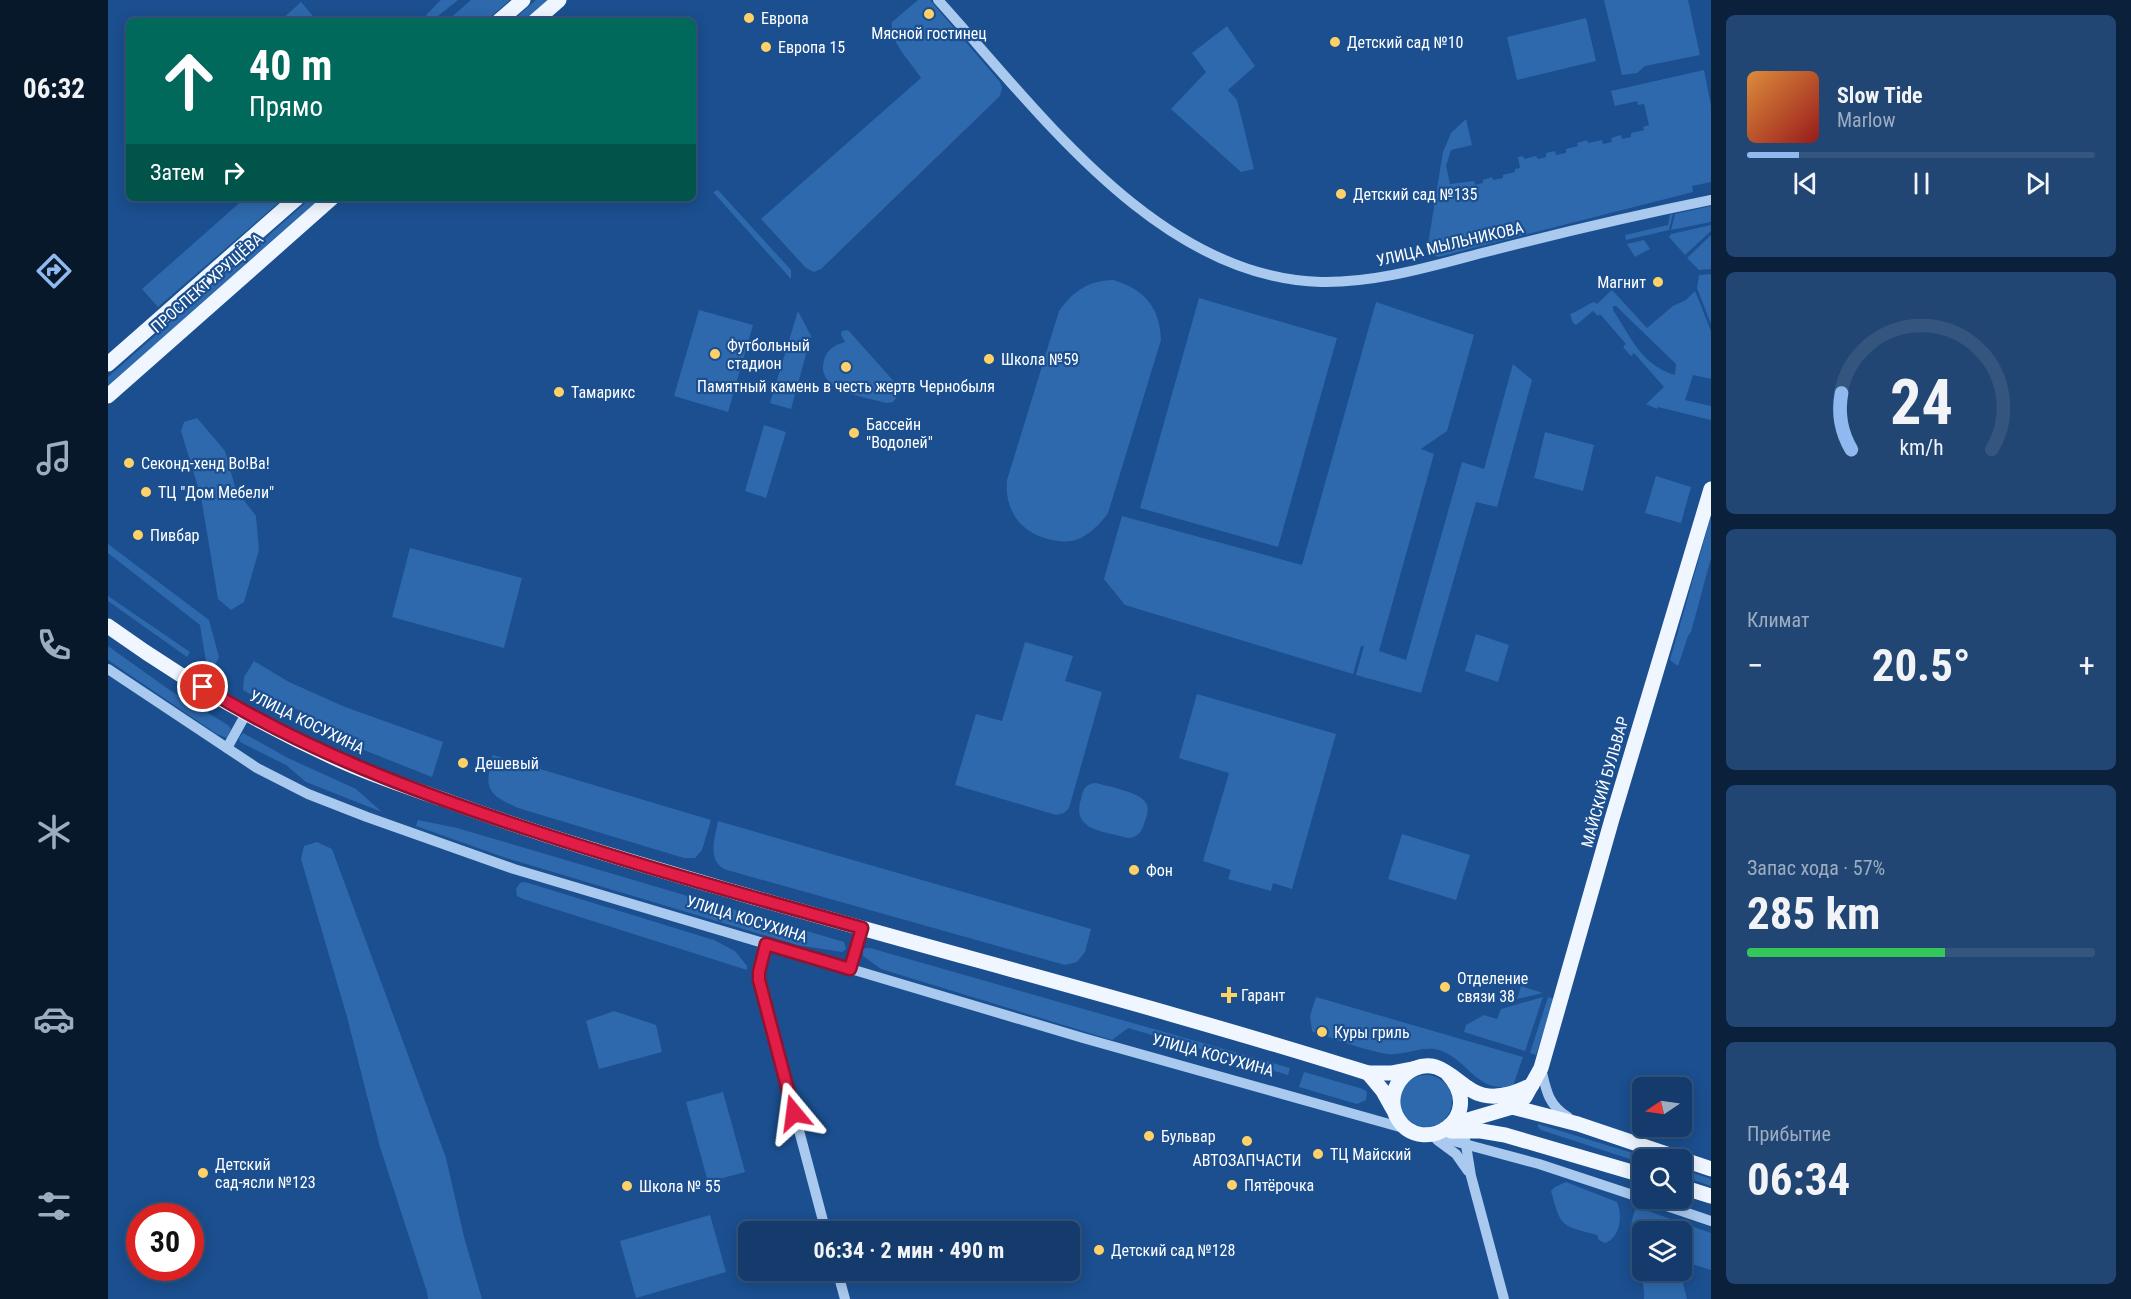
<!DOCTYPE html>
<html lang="ru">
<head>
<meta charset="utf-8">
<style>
	body { margin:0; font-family:"Roboto Condensed",sans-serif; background:#214673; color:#f1f3f6; height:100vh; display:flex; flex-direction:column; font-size:22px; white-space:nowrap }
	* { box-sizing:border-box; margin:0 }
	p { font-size:20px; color:#9dadc1 }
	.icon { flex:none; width:33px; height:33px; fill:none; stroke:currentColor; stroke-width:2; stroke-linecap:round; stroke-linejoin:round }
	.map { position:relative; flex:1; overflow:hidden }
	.sheet { display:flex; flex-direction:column; gap:15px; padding:15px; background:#0b203b; width:420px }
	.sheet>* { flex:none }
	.hud { position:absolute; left:18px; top:18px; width:570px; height:183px; border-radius:9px; box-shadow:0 3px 15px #0003,0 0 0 2px #33557e; background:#00695c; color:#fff; overflow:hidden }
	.needle { width:39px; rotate:257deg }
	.tools { position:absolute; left:1524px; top:1077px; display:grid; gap:12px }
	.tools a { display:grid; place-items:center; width:60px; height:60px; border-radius:9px; background:#143b6b; box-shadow:0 3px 15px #0003,0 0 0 2px #33557e; font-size:30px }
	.speed { position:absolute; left:18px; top:1203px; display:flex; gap:12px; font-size:30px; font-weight:700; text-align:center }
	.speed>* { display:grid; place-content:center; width:78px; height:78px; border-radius:50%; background:#143b6b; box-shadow:0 3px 15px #0003,0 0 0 2px #33557e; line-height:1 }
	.speed .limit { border:9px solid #d22; background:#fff; color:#111 }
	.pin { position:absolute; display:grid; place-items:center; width:51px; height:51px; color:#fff; margin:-26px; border:3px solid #fff; border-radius:50%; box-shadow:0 2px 6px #0007 }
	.me { position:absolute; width:66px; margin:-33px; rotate:344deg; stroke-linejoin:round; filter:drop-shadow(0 0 4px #0008) }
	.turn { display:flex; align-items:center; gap:21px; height:126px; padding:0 24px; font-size:27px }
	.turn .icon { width:78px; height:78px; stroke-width:2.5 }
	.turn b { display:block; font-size:42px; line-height:51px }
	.then { display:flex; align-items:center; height:57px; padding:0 24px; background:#0003; gap:12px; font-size:22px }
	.big { font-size:45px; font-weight:700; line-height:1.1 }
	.sheet .widget { flex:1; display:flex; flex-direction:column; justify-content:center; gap:9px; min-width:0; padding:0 21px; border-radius:9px; background:#214673 }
	.sheet .dial { align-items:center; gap:0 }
	.dial svg { height:156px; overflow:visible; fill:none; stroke:#33557e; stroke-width:7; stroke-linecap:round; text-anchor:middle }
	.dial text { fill:#f1f3f6; stroke:none }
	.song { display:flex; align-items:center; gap:18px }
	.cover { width:72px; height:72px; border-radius:9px; background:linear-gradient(135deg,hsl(30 70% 55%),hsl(0 70% 35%)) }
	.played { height:6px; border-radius:3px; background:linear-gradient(90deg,#90b9f0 15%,#33557e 15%) }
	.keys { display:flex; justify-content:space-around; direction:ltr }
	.heat { display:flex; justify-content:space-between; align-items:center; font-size:33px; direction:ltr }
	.charge { height:9px; border-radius:4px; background:linear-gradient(90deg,#34c759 57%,#33557e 0) }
	.trip { position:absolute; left:630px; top:1221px; width:342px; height:60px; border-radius:9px; background:#143b6b; box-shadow:0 3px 15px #0003,0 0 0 2px #33557e; font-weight:700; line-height:60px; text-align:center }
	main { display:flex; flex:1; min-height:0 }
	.dock { display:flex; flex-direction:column; width:108px; justify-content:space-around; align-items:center; background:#08182b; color:#9dadc1 }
	.dock .icon { width:42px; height:42px }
	.dock .active { color:#90b9f0 }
	.dock b { font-size:27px; color:#f1f3f6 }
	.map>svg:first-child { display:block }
	.green { fill:#2e69ad; fill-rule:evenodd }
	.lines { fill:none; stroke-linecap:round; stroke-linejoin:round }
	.minor { stroke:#a9c9ee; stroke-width:10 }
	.major { stroke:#f0f6ff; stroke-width:15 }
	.route-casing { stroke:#92132f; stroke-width:15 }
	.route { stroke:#e11d48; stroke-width:10 }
	.poi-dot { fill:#ffd166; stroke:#1b4f8f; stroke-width:2 }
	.labels { text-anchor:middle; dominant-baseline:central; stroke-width:4.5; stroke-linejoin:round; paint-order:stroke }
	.poi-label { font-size:16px; fill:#fff; stroke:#1b4f8f; text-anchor:start }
	.street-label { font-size:16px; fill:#fff; stroke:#1b4f8f }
</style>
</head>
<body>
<main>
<nav class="dock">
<b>06:32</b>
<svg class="icon active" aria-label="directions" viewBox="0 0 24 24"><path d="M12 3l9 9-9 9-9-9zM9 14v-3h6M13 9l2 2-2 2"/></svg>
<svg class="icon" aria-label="music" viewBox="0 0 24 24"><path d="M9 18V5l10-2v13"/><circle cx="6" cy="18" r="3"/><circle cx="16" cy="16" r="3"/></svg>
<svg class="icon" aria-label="phone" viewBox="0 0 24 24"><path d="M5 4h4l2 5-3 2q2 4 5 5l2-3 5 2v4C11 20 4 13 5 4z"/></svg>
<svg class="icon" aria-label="climate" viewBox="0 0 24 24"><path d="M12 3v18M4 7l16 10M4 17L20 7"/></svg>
<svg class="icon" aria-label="car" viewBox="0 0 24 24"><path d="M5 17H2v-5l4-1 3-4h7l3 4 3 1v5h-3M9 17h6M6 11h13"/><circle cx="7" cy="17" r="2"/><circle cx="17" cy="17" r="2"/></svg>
<svg class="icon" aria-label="filters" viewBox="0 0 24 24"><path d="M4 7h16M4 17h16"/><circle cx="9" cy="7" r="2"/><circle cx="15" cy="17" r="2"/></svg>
</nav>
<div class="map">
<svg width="1603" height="1299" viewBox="0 0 1603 1299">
	<rect width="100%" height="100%" fill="#1b4f8f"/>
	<g class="green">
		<path d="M333,0H350L324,21L318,15Z"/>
		<path d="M363,0H402L378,21H339Z"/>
		<path d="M428,0H441L417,21H404Z"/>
		<path d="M810,0H822L892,82L894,88L892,96L713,269L706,272L698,268L653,219L813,78C803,61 781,43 784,22Z"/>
		<path d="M1496,0H1580L1592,55L1537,66L1529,73L1514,75Z"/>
		<path d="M193,2L209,21H172Z"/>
		<path d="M1478,18L1488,61L1409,80L1399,37Z"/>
		<path d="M1119,26L1147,66L1120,90L1129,100L1146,169L1133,172L1063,109L1098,72L1084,53Z"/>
		<path d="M1596,70L1603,106V182L1584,186L1585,192L1330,257L1319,250L1335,152L1343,133L1358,119L1364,145L1343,150L1338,166L1342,184L1366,181L1367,185L1375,183V180L1384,177L1385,180L1395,178V175L1407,172V169L1412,168L1410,157L1415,156L1416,159L1428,156L1430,159L1438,157V153L1447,151L1448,155L1458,153V149L1470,146L1469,143L1479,140L1480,143L1494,140L1495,144L1504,142L1503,138L1513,135L1514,139L1523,137V133L1536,130L1535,127L1541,125L1536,104L1530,105L1529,101L1507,106L1503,91Z"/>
		<path d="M610,190L683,270V279L605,192Z"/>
		<path d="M137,198H176L50,307L34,289Z"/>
		<path d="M203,198H215L0,387V377Z"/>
		<path d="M1603,206V222L1563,230L1567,214Z"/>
		<path d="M1565,214L1561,230L1518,240L1517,235L1560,225L1562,215Z"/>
		<path d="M1603,225V231L1577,255L1561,237L1563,234Z"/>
		<path d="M1603,235V269L1591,270L1579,258Z"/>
		<path d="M1536,240L1542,249L1527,257L1519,244Z"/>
		<path d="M1603,274V324L1589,288L1591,275Z"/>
		<path d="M1005,280C1036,289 1052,307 1053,340L1000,513C993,523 984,532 973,538C962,543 951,542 940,539C912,532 896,509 899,480L951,311C966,291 979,281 1005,280Z"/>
		<path d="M1504,290L1539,328L1565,306L1578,300L1587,291L1603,331V379L1585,375L1577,400L1603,406V420L1550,407L1549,409L1538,404L1556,387L1526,353L1523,356L1515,347L1518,344L1492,314L1490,316L1485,311L1468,325L1465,323L1462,314C1472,311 1477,305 1486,302L1489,304ZM1505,306H1508L1568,364L1567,375C1533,365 1523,337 1505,310Z"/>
		<path d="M1091,298L1229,338L1170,547L1032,508Z"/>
		<path d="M1268,302L1366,335L1339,431L1313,449L1326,454L1271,651L1298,660L1354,462L1376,469L1405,364L1424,380L1389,507L1368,502L1313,693L1248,675L1256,646H1253L1245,674L1017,605L996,579L1014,516L1194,565Z"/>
		<path d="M591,310L645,325L620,412L566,396Z"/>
		<path d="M690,311L703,336L683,409L662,403Z"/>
		<path d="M740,330L791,387L792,393L785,402L779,403C758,397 707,392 716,360C719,349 727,345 737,342L733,335L734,331Z"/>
		<path d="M89,418L117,451L128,490L148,516L151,550L136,602L123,610L110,599L93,497L73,431L76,422Z"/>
		<path d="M656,425L678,432L658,498L637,491Z"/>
		<path d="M1437,432L1486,445L1475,491L1426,478Z"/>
		<path d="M1548,476L1583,487L1573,523L1537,513Z"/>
		<path d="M1603,516V558L1583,632L1580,636L1570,666L1562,660Z"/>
		<path d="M0,544L101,620L111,657L104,671L99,668L92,625L0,553Z"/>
		<path d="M302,548L414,578L396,648L284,617Z"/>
		<path d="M0,596L82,652L79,657L0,601Z"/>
		<path d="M1368,634L1401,645L1390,682L1357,671Z"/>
		<path d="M917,642L965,656L957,681L994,692L961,808L956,813L948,815L847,785L868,714L894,721Z"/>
		<path d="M0,646L63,691L120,725L123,729L119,738L109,734L13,669L0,660Z"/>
		<path d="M146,661L181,682L237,707L335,742L324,777L238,743L214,723L179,704L144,695L135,690L136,677Z"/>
		<path d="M1089,694L1228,734L1184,889L1165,883L1163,891L1120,879L1123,870L1095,861L1121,773L1071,758Z"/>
		<path d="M135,733L180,758L248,789L274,812L198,782L178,765L132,742L131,738Z"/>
		<path d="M385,755L603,820L594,850L587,858H576L410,808C378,794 376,788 385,755Z"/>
		<path d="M988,783C1001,787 1035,792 1039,805C1041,811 1038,818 1036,824C1033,833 1030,837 1020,838C996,831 963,831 973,799C975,789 977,784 988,783Z"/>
		<path d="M310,820L349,828L736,942L738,949L734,952L689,945L398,858L308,826Z"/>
		<path d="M610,821L983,929L977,952L969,962L957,965L619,870C598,862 607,838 610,821Z"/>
		<path d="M1294,834L1362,855L1348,900L1280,879Z"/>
		<path d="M209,842L224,849L338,1158L356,1237L374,1299H320L319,1292L272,1147L239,1017L193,859L196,846Z"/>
		<path d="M417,882L606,940L627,951L639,966V970L415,899L409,896L408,889L412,883Z"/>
		<path d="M758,948H762L1182,1068L1180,1075L1020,1028L1004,1040L773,969L755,956V949Z"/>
		<path d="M1413,986L1435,993L1409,999Z"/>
		<path d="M1208,997L1415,1057L1405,1086C1368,1093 1363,1063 1334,1051C1316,1044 1298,1056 1279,1054C1255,1050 1231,1040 1208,1033L1204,1031L1202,1016Z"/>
		<path d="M1435,997L1417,1051L1356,1032L1358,1025L1376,1015L1389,1019L1393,1009Z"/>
		<path d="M1440,997L1446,999L1428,1055L1422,1053Z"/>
		<path d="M506,1011L548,1025L554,1052L491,1069L478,1021Z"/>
		<path d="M1196,1072L1255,1089L1259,1092L1258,1100L1249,1104L1191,1087Z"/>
		<circle cx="1318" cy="1101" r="26"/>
		<path d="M615,1092L637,1172L600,1182L578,1102Z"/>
		<path d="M1430,1124L1544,1159L1534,1160V1163L1433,1130L1430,1127Z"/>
		<path d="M1574,1169L1603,1179V1186L1574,1176Z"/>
		<path d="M1458,1182L1509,1202C1515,1216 1512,1238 1497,1243L1491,1240L1489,1235C1453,1225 1453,1228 1443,1191L1447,1187Z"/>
		<path d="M1531,1208L1603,1233V1270L1574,1261V1232H1534V1270L1572,1271L1579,1299H1536C1538,1270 1513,1237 1528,1209Z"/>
		<path d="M602,1215L618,1272L528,1298L512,1241Z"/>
	</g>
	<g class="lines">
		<g class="minor">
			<path d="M830,0C930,110 1050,278 1213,282C1271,283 1327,265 1382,251C1456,232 1529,215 1603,200"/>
			<path d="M0,669L149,768L200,794L259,817L406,869L975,1038L1299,1129"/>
			<path d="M119,748L139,712"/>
			<path d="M658,944L650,972L651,980L718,1232"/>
			<path d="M742,969L754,928"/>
			<path d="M1433,1068C1438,1090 1440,1105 1460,1117"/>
			<path d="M1323,1135L1431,1164L1534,1198"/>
			<path d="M1357,1139L1363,1176L1396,1299"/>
			<path d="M1329,1140L1348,1154L1360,1171"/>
			<path d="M1535,1198L1603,1221"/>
			<path d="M729,1270L737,1299"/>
		</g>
		<g class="major">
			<path d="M391,21L415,0"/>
			<path d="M427,21L451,0"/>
			<path d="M0,364L189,198"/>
			<path d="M0,396L224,198"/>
			<path d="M0,626C72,678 152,724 233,761C266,776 300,787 334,799C431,835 531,864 630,893C840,954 1051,1007 1260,1073H1283L1304,1069"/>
			<path d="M1260,1073L1275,1091L1285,1109"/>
			<path d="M1339,1073C1381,1118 1314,1158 1290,1119C1274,1094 1298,1059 1328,1067C1346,1073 1357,1091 1375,1095C1393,1099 1409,1092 1424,1085"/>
			<path d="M1400,1106L1470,1124L1603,1169"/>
			<path d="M1343,1125L1404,1107L1417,1097L1433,1068L1504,819L1603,489"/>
			<path d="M1343,1131H1373L1397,1135L1534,1175"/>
			<path d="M1574,1187L1603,1196"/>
		</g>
	</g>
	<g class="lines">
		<g class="route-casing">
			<path id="route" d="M95,687C198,751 308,792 423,830C532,866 643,897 754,928L742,969L658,944L651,972V980L686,1113"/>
		</g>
		<use href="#route" class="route"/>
	</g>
	<g class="poi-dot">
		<circle cx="821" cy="14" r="6"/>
		<circle cx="641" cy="18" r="6"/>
		<circle cx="1227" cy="42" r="6"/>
		<circle cx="658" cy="47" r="6"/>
		<circle cx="1233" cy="194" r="6"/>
		<circle cx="1550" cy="282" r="6"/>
		<circle cx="607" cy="354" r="6"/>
		<circle cx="881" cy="359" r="6"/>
		<circle cx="738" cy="367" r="6"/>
		<circle cx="451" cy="392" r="6"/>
		<circle cx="746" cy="433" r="6"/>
		<circle cx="21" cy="463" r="6"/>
		<circle cx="38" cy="492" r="6"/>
		<circle cx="30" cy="535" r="6"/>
		<circle cx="355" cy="763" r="6"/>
		<circle cx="1026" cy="870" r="6"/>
		<circle cx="1337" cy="987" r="6"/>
		<path d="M1118 986h6v6h6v6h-6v6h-6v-6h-6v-6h6z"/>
		<circle cx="1214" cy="1032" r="6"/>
		<circle cx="1041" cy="1136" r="6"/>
		<circle cx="1139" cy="1141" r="6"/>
		<circle cx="1210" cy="1154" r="6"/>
		<circle cx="95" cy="1173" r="6"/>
		<circle cx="1124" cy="1185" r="6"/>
		<circle cx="519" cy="1186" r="6"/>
		<circle cx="991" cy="1250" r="6"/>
	</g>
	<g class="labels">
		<g class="poi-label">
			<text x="653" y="18">Европа</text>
			<text x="821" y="33" text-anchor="middle">Мясной гостинец</text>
			<text x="1239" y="42">Детский сад №10</text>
			<text x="670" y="47">Европа 15</text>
			<text x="1245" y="194">Детский сад №135</text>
			<text x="1538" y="282" text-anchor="end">Магнит</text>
			<text x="619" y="345">Футбольный<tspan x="619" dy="18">стадион</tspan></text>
			<text x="893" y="359">Школа №59</text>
			<text x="738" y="386" text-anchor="middle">Памятный камень в честь жертв Чернобыля</text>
			<text x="463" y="392">Тамарикс</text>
			<text x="758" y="424">Бассейн<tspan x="758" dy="18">"Водолей"</tspan></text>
			<text x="33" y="463">Секонд-хенд Во!Ва!</text>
			<text x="50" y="492">ТЦ "Дом Мебели"</text>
			<text x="42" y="535">Пивбар</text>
			<text x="367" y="763">Дешевый</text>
			<text x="1038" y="870">Фон</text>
			<text x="1349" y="978">Отделение<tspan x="1349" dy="18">связи 38</tspan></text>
			<text x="1133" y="995">Гарант</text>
			<text x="1226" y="1032">Куры гриль</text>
			<text x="1053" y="1136">Бульвар</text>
			<text x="1222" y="1154">ТЦ Майский</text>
			<text x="1139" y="1160" text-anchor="middle">АВТОЗАПЧАСТИ</text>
			<text x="107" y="1164">Детский<tspan x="107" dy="18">сад-ясли №123</tspan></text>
			<text x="1136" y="1185">Пятёрочка</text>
			<text x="531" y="1186">Школа № 55</text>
			<text x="1003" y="1250">Детский сад №128</text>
		</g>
		<g class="street-label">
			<text transform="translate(1342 244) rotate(-13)">УЛИЦА МЫЛЬНИКОВА</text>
			<text transform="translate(99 283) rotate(-41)">ПРОСПЕКТ ХРУЩЁВА</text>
			<text transform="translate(199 722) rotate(26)">УЛИЦА КОСУХИНА</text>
			<text transform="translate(1497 782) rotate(-74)">МАЙСКИЙ БУЛЬВАР</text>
			<text transform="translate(639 919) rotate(17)">УЛИЦА КОСУХИНА</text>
			<text transform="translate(1105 1055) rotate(15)">УЛИЦА КОСУХИНА</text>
		</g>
	</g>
</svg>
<div class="tools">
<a><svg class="needle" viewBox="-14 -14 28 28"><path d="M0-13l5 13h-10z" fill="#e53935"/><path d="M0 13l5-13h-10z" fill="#9dadc1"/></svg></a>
<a><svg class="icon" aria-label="search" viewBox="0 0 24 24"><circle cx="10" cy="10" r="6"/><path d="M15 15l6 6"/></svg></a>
<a><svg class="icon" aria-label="layers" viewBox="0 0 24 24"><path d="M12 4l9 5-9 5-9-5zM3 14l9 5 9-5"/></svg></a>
</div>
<div class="speed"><div class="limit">30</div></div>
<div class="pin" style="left:95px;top:687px;background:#d93025"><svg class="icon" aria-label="arrive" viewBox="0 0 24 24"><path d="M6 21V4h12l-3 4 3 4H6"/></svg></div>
<svg class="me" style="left:686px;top:1113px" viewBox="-20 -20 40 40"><path d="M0-17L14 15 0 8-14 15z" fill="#e11d48" stroke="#fff" stroke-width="4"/></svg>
<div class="trip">06:34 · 2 мин · 490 m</div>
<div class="hud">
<div class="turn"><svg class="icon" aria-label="ahead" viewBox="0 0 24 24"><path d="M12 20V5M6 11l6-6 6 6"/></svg><div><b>40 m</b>Прямо</div></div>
<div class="then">Затем<svg class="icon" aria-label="right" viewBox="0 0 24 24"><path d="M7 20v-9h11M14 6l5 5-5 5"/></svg></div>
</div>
</div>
<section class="sheet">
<div class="widget">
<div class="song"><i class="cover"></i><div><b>Slow Tide</b><p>Marlow</p></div></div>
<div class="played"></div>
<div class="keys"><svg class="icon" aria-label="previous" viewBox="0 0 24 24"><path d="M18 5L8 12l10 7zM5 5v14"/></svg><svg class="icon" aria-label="pause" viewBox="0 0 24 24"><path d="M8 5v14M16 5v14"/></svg><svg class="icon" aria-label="next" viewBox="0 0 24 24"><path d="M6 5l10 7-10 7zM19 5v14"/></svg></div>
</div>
<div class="widget dial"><svg viewBox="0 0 100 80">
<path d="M14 69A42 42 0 1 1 86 69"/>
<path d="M14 69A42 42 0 0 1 9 40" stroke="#90b9f0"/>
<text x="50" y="56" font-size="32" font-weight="700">24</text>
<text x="50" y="72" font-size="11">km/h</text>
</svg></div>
<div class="widget"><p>Климат</p>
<div class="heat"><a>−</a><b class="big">20.5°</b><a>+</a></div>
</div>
<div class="widget"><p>Запас хода · 57%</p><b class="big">285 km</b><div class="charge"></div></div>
<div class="widget"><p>Прибытие</p><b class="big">06:34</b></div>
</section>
</main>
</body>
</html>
